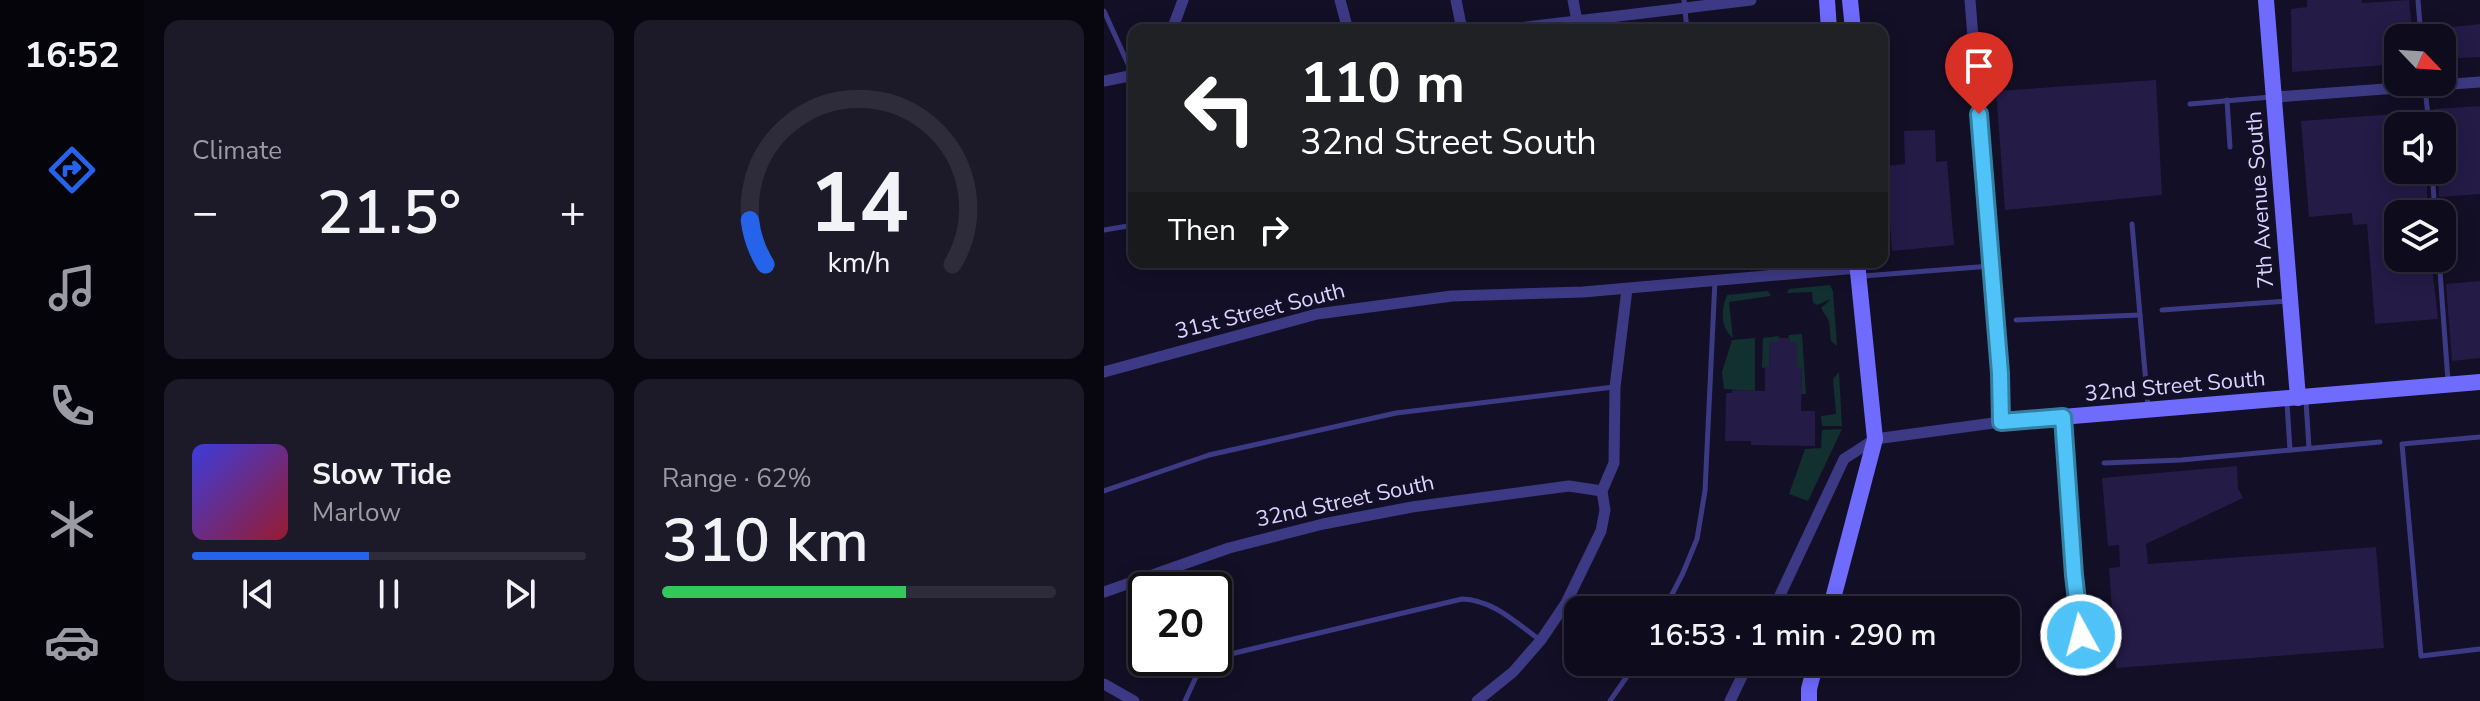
<!DOCTYPE html>
<html lang="en">
<head>
<meta charset="utf-8">
<style>
	body { margin:0; font-family:"Nunito Sans",sans-serif; background:#1c1929; color:#f1f3f6; height:100vh; display:flex; flex-direction:column; font-size:30px; white-space:nowrap }
	* { box-sizing:border-box; margin:0 }
	p { font-size:26px; color:#9b9ba3 }
	.icon { flex:none; width:44px; height:44px; fill:none; stroke:currentColor; stroke-width:2; stroke-linecap:round; stroke-linejoin:round }
	.map { position:relative; flex:1; overflow:hidden }
	.drawer { display:flex; flex-direction:column; gap:20px; padding:20px; background:#08060f; width:960px }
	.drawer>* { flex:none }
	.hud { position:absolute; left:24px; top:24px; width:760px; height:244px; border-radius:16px; box-shadow:0 4px 20px #0003,0 0 0 2px #2e2b3b; background:#202124; color:#fff; overflow:hidden }
	.needle { width:52px; rotate:115deg }
	.fabs { position:absolute; left:1280px; top:24px; display:grid; gap:16px }
	.fabs a { display:grid; place-items:center; width:72px; height:72px; border-radius:16px; background:#0e0b1c; box-shadow:0 4px 20px #0003,0 0 0 2px #2e2b3b; font-size:40px }
	.speed { position:absolute; left:24px; top:572px; display:flex; gap:16px; font-size:40px; font-weight:700; text-align:center }
	.speed>* { display:grid; place-content:center; width:104px; height:104px; border-radius:50%; background:#0e0b1c; box-shadow:0 4px 20px #0003,0 0 0 2px #2e2b3b; line-height:1 }
	.speed .limit { border:4px solid #111; border-radius:12px; background:#fff; color:#111 }
	.pin { position:absolute; display:grid; place-items:center; width:68px; height:68px; color:#fff; margin:-82px -34px; border-radius:50% 50% 50% 0; rotate:-45deg; box-shadow:0 0 8px #0007 }
	.pin .icon { rotate:45deg }
	.me { position:absolute; width:88px; margin:-44px; rotate:353deg; stroke-linejoin:round; filter:drop-shadow(0 0 6px #0008) }
	.turn { display:flex; align-items:center; gap:28px; height:168px; padding:0 40px; font-size:36px }
	.turn .icon { width:104px; height:104px; stroke-width:2.5 }
	.turn b { display:block; font-size:56px; line-height:68px }
	.then { display:flex; align-items:center; height:76px; padding:0 40px; background:#0003; gap:16px; font-size:30px }
	.big { font-size:60px; font-weight:600; line-height:1.1 }
	.drawer .widget { flex:1; display:flex; flex-direction:column; justify-content:center; gap:12px; min-width:0; padding:0 28px; border-radius:16px; background:#1c1929 }
	.drawer .dial { align-items:center; gap:0 }
	.dial svg { height:208px; overflow:visible; fill:none; stroke:#2e2b3b; stroke-width:7; stroke-linecap:round; text-anchor:middle }
	.dial text { fill:#f1f3f6; stroke:none }
	.song { display:flex; align-items:center; gap:24px }
	.cover { width:96px; height:96px; border-radius:12px; background:linear-gradient(135deg,hsl(240 70% 55%),hsl(350 70% 35%)) }
	.played { height:8px; border-radius:4px; background:linear-gradient(90deg,#2563eb 45%,#2e2b3b 45%) }
	.keys { display:flex; justify-content:space-around; direction:ltr }
	.heat { display:flex; justify-content:space-between; align-items:center; font-size:44px; direction:ltr }
	.charge { height:12px; border-radius:6px; background:linear-gradient(90deg,#34c759 62%,#2e2b3b 0) }
	.drawer .tiles { flex:1; display:grid; gap:20px; grid-template-columns:repeat(2,1fr) }
	.trip { position:absolute; left:460px; top:596px; width:456px; height:80px; border-radius:16px; background:#0e0b1c; box-shadow:0 4px 20px #0003,0 0 0 2px #2e2b3b; font-weight:600; line-height:80px; text-align:center }
	main { display:flex; flex:1; min-height:0 }
	.tab-bar { display:flex; flex-direction:column; width:144px; justify-content:space-around; align-items:center; background:#06040b; color:#9b9ba3 }
	.tab-bar .icon { width:56px; height:56px }
	.tab-bar .selected { color:#2563eb }
	.tab-bar b { font-size:36px; color:#f1f3f6 }
	.map>svg:first-child { display:block }
	.green { fill:#12302f }
	.building { fill:#241b47 }
	.lines { fill:none; stroke-linecap:round; stroke-linejoin:round }
	.lane { stroke:#3d3a85; stroke-width:5 }
	.street { stroke:#3d3a85; stroke-width:11 }
	.secondary { stroke:#6f6bff; stroke-width:16 }
	.route-casing { stroke:#337fa1; stroke-width:20 }
	.route { stroke:#4fc3f7; stroke-width:14 }
	.labels { text-anchor:middle; dominant-baseline:central; stroke-width:8; stroke-linejoin:round; paint-order:stroke }
	.street-label { font-size:22px; fill:#d9d4ff; stroke:#130f26 }
</style>
</head>
<body>
<main>
<nav class="tab-bar">
<b>16:52</b>
<svg class="icon selected" aria-label="directions" viewBox="0 0 24 24"><path d="M12 3l9 9-9 9-9-9zM9 14v-3h6M13 9l2 2-2 2"/></svg>
<svg class="icon" aria-label="music" viewBox="0 0 24 24"><path d="M9 18V5l10-2v13"/><circle cx="6" cy="18" r="3"/><circle cx="16" cy="16" r="3"/></svg>
<svg class="icon" aria-label="phone" viewBox="0 0 24 24"><path d="M5 4h4l2 5-3 2q2 4 5 5l2-3 5 2v4C11 20 4 13 5 4z"/></svg>
<svg class="icon" aria-label="climate" viewBox="0 0 24 24"><path d="M12 3v18M4 7l16 10M4 17L20 7"/></svg>
<svg class="icon" aria-label="car" viewBox="0 0 24 24"><path d="M5 17H2v-5l4-1 3-4h7l3 4 3 1v5h-3M9 17h6M6 11h13"/><circle cx="7" cy="17" r="2"/><circle cx="17" cy="17" r="2"/></svg>
</nav>
<section class="drawer">
<div class="tiles">
<div class="widget"><p>Climate</p>
<div class="heat"><a>−</a><b class="big">21.5°</b><a>+</a></div>
</div>
<div class="widget dial"><svg viewBox="0 0 100 80">
<path d="M14 69A42 42 0 1 1 86 69"/>
<path d="M14 69A42 42 0 0 1 8 52" stroke="#2563eb"/>
<text x="50" y="56" font-size="32" font-weight="700">14</text>
<text x="50" y="72" font-size="11">km/h</text>
</svg></div>
<div class="widget">
<div class="song"><i class="cover"></i><div><b>Slow Tide</b><p>Marlow</p></div></div>
<div class="played"></div>
<div class="keys"><svg class="icon" aria-label="previous" viewBox="0 0 24 24"><path d="M18 5L8 12l10 7zM5 5v14"/></svg><svg class="icon" aria-label="pause" viewBox="0 0 24 24"><path d="M8 5v14M16 5v14"/></svg><svg class="icon" aria-label="next" viewBox="0 0 24 24"><path d="M6 5l10 7-10 7zM19 5v14"/></svg></div>
</div>
<div class="widget"><p>Range · 62%</p><b class="big">310 km</b><div class="charge"></div></div>
</div>
</section>
<div class="map">
<svg width="1376" height="701" viewBox="0 0 1376 701">
	<rect width="100%" height="100%" fill="#130f26"/>
	<g class="green">
		<path d="M726,285L729,291L733,346L727,341L725,321L717,308L727,299L713,305L709,303L708,292L683,293L685,289Z"/>
		<path d="M664,291L667,296L625,302L629,338C616,328 617,309 623,295Z"/>
		<path d="M698,334L702,394H697L698,368L693,367V342H686L684,338L685,335Z"/>
		<path d="M675,336L674,342H666L665,367L658,368L659,338Z"/>
		<path d="M651,338V391L620,389L618,372L628,340Z"/>
		<path d="M735,372L738,426H718L717,416L732,414L729,379Z"/>
		<path d="M738,429L704,501L685,494L701,449L717,448L718,430Z"/>
	</g>
	<g class="building">
		<path d="M1203,0H1258V3L1305,0L1309,38H1294V64L1188,72L1187,9L1203,7Z"/>
		<path d="M1376,24V57L1338,59V28Z"/>
		<path d="M1052,80L1058,195L901,210L892,91Z"/>
		<path d="M1376,106V194L1335,197L1334,170H1338V126H1330L1329,112L1330,109Z"/>
		<path d="M1318,112L1319,126H1294V170H1323V214H1294V258H1327L1334,319L1271,324L1263,224L1249,225L1248,213L1205,217L1197,121Z"/>
		<path d="M831,130L832,162L843,161L850,245L788,251L782,166L801,164L800,131Z"/>
		<path d="M1376,281V358L1348,361L1342,284Z"/>
		<path d="M674,338H686V342H693V367H698L697,411H711V446L647,445V441H621L622,393H628V390L661,391V367H665L666,341L674,342Z"/>
		<path d="M1133,466L1134,488L1139,498L1042,544L1044,564L1272,547L1280,648L1012,668L1005,568L1016,567L1015,545L1004,546L998,478Z"/>
	</g>
	<g class="lines">
		<g class="lane">
			<path d="M580,0L583,30"/>
			<path d="M1314,0L1317,38"/>
			<path d="M0,11L29,75"/>
			<path d="M1321,87L1325,126"/>
			<path d="M1123,100L1126,147"/>
			<path d="M1086,104L1167,97"/>
			<path d="M1328,170L1331,214"/>
			<path d="M1028,224L1044,406"/>
			<path d="M0,230L30,225"/>
			<path d="M1335,258L1344,381"/>
			<path d="M666,262V274"/>
			<path d="M759,276L887,266"/>
			<path d="M1058,310L1184,301"/>
			<path d="M912,320L1036,315"/>
			<path d="M1202,401L1205,448"/>
			<path d="M1183,403L1186,450"/>
			<path d="M960,419L970,575L981,665"/>
			<path d="M1376,437L1298,444L1317,656L1376,649"/>
			<path d="M1000,463L1077,460L1276,442"/>
			<path d="M0,491L105,455L292,413L510,387"/>
			<path d="M560,610L579,573L593,539L601,491L611,280"/>
			<path d="M81,701L97,666L114,657L358,599C389,600 411,622 436,640"/>
			<path d="M506,701L533,662"/>
		</g>
		<g class="street">
			<path d="M236,0L244,30"/>
			<path d="M352,0L358,30"/>
			<path d="M469,0L473,21"/>
			<path d="M68,30L79,0"/>
			<path d="M398,30L647,0"/>
			<path d="M0,81L30,75"/>
			<path d="M1172,97L1376,82"/>
			<path d="M0,372L213,314L348,296L479,292L754,268"/>
			<path d="M0,592L125,548L219,524L308,507L465,486L498,491"/>
			<path d="M669,610L740,459L771,439L897,422L896,373L866,0"/>
			<path d="M0,684L30,701"/>
			<path d="M373,701L409,672L437,640L462,603L497,531L501,510L498,491L510,463L511,387L523,289"/>
			<path d="M626,701L645,662"/>
		</g>
		<g class="secondary">
			<path d="M723,0L725,30"/>
			<path d="M746,0L749,30"/>
			<path d="M1162,0L1194,398"/>
			<path d="M897,422L1376,382"/>
			<path d="M726,610L771,439L753,262"/>
			<path d="M705,701V689L712,662"/>
		</g>
	</g>
	<g class="lines">
		<g class="route-casing">
			<path id="route" d="M875,114L896,373L897,422L959,417L970,575L977,635"/>
		</g>
		<use href="#route" class="route"/>
	</g>
	<g class="labels">
		<g class="street-label">
			<text transform="translate(1156 200) rotate(-94)">7th Avenue South</text>
			<text transform="translate(156 311) rotate(-14)">31st Street South</text>
			<text transform="translate(1071 386) rotate(-5)">32nd Street South</text>
			<text transform="translate(241 501) rotate(-12)">32nd Street South</text>
		</g>
	</g>
</svg>
<div class="fabs">
<a><svg class="needle" viewBox="-14 -14 28 28"><path d="M0-13l5 13h-10z" fill="#e53935"/><path d="M0 13l5-13h-10z" fill="#9b9ba3"/></svg></a>
<a><svg class="icon" aria-label="sound" viewBox="0 0 24 24"><path d="M4 9h4l5-4v14l-5-4H4zM17 9q2 3 0 6"/></svg></a>
<a><svg class="icon" aria-label="layers" viewBox="0 0 24 24"><path d="M12 4l9 5-9 5-9-5zM3 14l9 5 9-5"/></svg></a>
</div>
<div class="speed"><div class="limit">20</div></div>
<div class="pin" style="left:875px;top:114px;background:#d93025"><svg class="icon" aria-label="arrive" viewBox="0 0 24 24"><path d="M6 21V4h12l-3 4 3 4H6"/></svg></div>
<svg class="me" style="left:977px;top:635px" viewBox="-20 -20 40 40"><circle r="17" fill="#4fc3f7" stroke="#fff" stroke-width="3"/><path d="M0-11L8 9 0 5-8 9z" fill="#fff"/></svg>
<div class="trip">16:53 · 1 min · 290 m</div>
<div class="hud">
<div class="turn"><svg class="icon" aria-label="left" viewBox="0 0 24 24"><path d="M17 20v-9H6M10 6l-5 5 5 5"/></svg><div><b>110 m</b>32nd Street South</div></div>
<div class="then">Then<svg class="icon" aria-label="right" viewBox="0 0 24 24"><path d="M7 20v-9h11M14 6l5 5-5 5"/></svg></div>
</div>
</div>
</main>
</body>
</html>
